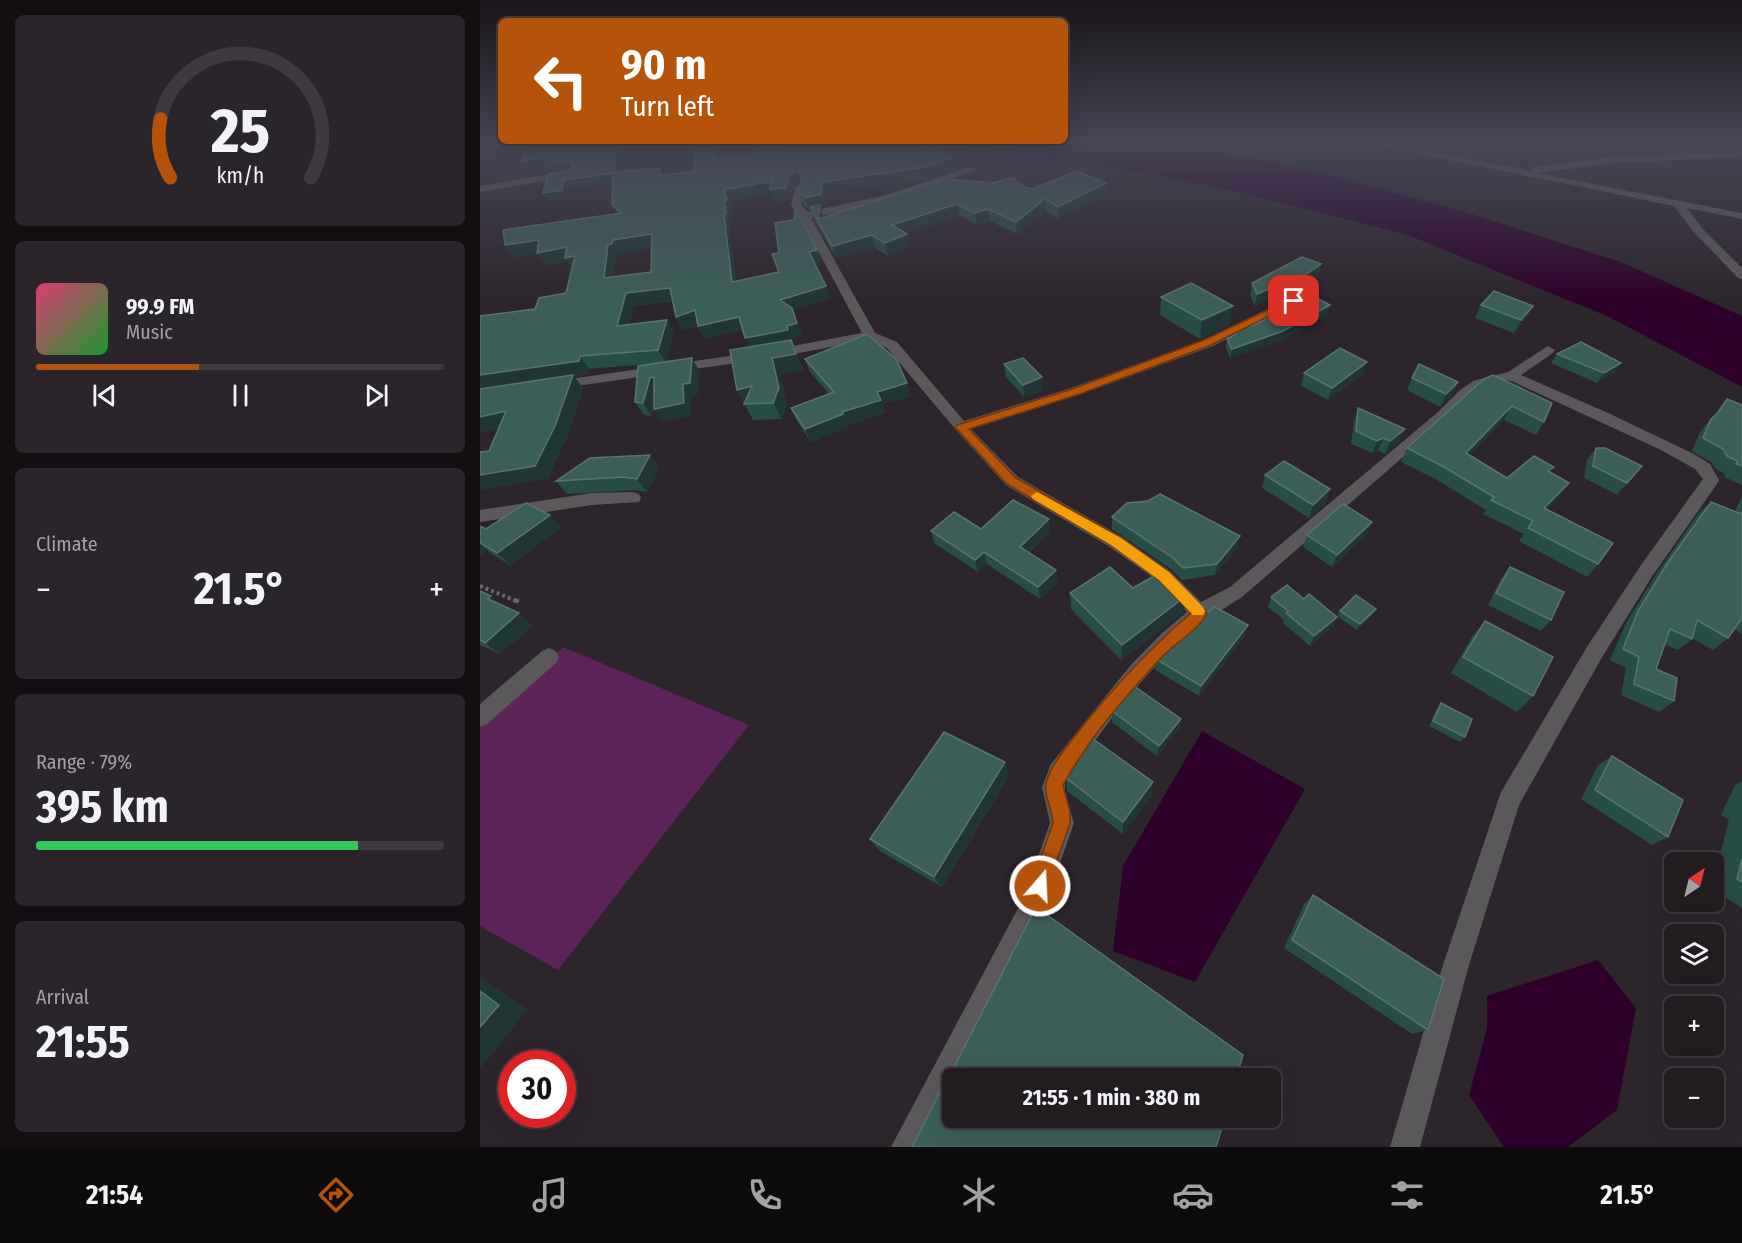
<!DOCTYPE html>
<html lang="en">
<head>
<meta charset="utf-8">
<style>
	body { margin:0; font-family:"Fira Sans Condensed",sans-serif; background:#2a252a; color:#f1f3f6; height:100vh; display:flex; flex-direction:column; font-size:22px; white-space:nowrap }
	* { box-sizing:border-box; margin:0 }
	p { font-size:20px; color:#a2a1a5 }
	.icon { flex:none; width:33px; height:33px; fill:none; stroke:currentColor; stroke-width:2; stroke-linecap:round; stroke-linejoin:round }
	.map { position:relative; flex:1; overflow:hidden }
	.side { display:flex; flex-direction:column; gap:15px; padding:15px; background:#130f12; width:480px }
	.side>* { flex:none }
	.hud { position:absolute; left:18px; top:18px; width:570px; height:126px; border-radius:9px; box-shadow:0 6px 24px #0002,0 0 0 2px #3f3a3f; background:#b45309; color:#fff; overflow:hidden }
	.needle { width:39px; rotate:35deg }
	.fabs { position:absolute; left:1184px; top:852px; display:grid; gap:12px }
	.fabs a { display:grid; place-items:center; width:60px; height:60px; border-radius:9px; background:#221c21; box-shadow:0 6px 24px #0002,0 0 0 2px #3f3a3f; font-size:30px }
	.speed { position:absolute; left:18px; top:1050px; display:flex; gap:12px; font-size:30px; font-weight:700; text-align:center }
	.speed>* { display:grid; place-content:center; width:78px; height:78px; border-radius:50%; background:#221c21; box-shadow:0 6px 24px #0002,0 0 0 2px #3f3a3f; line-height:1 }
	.speed .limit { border:9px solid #d22; background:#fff; color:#111 }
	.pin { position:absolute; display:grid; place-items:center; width:51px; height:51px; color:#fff; margin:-26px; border-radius:12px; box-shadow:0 3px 9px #0006 }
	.me { position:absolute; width:66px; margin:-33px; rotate:19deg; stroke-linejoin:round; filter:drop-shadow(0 0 4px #0008) }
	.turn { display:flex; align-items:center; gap:21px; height:126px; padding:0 24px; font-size:27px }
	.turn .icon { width:78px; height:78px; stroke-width:2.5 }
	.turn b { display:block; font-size:42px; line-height:51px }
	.big { font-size:45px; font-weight:700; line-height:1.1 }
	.side .tile { flex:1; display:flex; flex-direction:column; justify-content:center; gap:9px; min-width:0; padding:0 21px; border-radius:9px; background:#2a252a }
	.side .dial { align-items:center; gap:0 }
	.dial svg { height:156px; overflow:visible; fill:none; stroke:#3f3a3f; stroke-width:7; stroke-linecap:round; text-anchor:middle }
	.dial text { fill:#f1f3f6; stroke:none }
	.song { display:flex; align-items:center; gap:18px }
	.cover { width:72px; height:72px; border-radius:9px; background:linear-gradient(135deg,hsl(340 70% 55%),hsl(130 70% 35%)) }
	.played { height:6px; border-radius:3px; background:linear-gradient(90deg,#b45309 40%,#3f3a3f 40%) }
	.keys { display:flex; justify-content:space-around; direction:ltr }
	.heat { display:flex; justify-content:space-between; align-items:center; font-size:33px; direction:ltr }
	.charge { height:9px; border-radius:4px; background:linear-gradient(90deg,#34c759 79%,#3f3a3f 0) }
	.trip { position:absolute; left:462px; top:1068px; width:339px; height:60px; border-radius:9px; background:#221c21; box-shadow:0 6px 24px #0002,0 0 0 2px #3f3a3f; font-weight:700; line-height:60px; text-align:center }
	.tabs { display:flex; height:96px; justify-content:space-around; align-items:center; background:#0e0b0d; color:#a2a1a5 }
	.tabs .icon { width:42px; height:42px }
	.tabs .on { color:#b45309 }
	.tabs b { font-size:27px; color:#f1f3f6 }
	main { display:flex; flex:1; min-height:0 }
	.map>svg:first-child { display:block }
	.green { fill:#5c2458 }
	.water { fill:#2d002b }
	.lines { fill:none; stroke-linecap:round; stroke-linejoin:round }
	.path-far1 { stroke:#6c656b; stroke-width:4; stroke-dasharray:3 3; stroke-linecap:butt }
	.path { stroke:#6c656b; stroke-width:4.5; stroke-dasharray:4 4; stroke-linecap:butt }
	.minor { fill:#5b585b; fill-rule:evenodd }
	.wall { fill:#274d47; fill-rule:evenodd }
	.shaded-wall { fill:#203634 }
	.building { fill:#3c5e58; stroke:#587370; stroke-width:1.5; fill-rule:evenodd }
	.route { fill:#b45309; stroke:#753606; stroke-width:1.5 }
	.slow { fill:#f59e0b }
</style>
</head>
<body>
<main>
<section class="side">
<div class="tile dial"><svg viewBox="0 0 100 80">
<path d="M14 69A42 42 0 1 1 86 69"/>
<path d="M14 69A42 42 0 0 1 9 39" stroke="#b45309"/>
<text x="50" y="56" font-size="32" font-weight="700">25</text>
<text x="50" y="72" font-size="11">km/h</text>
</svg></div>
<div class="tile">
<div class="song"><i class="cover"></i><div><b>99.9 FM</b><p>Music</p></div></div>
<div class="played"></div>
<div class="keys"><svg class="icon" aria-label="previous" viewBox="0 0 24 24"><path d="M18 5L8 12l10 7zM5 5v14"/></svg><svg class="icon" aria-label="pause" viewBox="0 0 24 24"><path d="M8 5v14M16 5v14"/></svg><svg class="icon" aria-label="next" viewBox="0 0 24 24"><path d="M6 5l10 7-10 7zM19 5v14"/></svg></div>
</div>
<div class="tile"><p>Climate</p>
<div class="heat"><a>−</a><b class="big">21.5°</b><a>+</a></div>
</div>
<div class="tile"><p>Range · 79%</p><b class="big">395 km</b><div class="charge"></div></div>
<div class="tile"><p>Arrival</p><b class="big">21:55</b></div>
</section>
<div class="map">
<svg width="1262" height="1147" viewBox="0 0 1262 1147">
	<rect width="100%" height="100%" fill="#2d252c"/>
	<path class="green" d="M83,647L269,725L78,970L0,926V728Z"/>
	<g class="water">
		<path d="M444,141H681L815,166L982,211L1141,262L1262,316V387L1127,316L928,235L756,191L562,155Z"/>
		<path d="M722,731L825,789L715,982L633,951L643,866Z"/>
		<path d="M1118,960L1156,1008L1137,1110L1088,1147H1024L989,1095L1007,1028V996Z"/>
	</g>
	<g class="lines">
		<path class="path-far1" d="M0,586L39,602"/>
		<path class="path" d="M35,600L40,602"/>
		<g class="minor">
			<path d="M877,141H896L1051,171L1052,168L1055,167L1132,157L1262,151V157L1132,163L1057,173L1262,213V219L1207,208L1222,228L1262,268V279L1258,278L1214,232L1194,206Z"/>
			<path d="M489,167L497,169L413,200L331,218L395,333L417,342L484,421L591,388L723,340L810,298L814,297L820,301L733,346L601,394L491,429L538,477L642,537L690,571L721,602L750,587L958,412L980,390L993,381L1028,372L1068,346L1075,350L1073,353L1041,375L1128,413L1214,454L1230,464L1239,480L1237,484L1173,575L1121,659L1039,805L989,965L940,1147H910L963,965L1021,792L1107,647L1161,565L1223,479L1215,469L1181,450L1034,382C1007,374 985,401 968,418L762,597C700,634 663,676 620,734C608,750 594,765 585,783V792L594,823L566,903L477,1078H472V1087L442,1147H411L544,897L570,823L562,787L571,764L650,666L681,634L707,612L678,581L630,547L526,485L476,430L407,348L389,340L291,358L76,389L69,385L76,381L291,350L382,333L320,217L311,205L315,187L320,184L325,187L321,205L328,212L406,195Z"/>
			<path d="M90,171L93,172V176L0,192V186Z"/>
			<path d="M153,492L159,494L161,498L159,502L112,505L0,522V510L112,493Z"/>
			<path d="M69,648L76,651L79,657L76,663L7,724L0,727V704L62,651Z"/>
		</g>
	</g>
	<g class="wall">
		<path d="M214,141H234L237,149L238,159L276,153L306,144L305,141H436L474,170L447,179L346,193L344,206L340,207L343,218L544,187L552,189L626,195L578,219L566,211L537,234L510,221L497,225L480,216L426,234L430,247L408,256L395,248L356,258L334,220L331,209L329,210L323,204L319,192L321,182L313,187L310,200L294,201L291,193L249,202L252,212L249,213L251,226H249L256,281L299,272L342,262L335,264L346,286L351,298L313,310L322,336L312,338L314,343L313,344L323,370L300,374L307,404L301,419L273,420L257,390L270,347L263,330L224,339L217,325L203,330L196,317L193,301L153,306L149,325L187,320L194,333L186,362L212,358L219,371L217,396L210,397L211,415L182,422L174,409V406L171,416L164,415L155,402L180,363L109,369L108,374L94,376L103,388L86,439L67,479L9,451L19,428L0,432V316L55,309L86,293L92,270L87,261L66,265L58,254L34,257L25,245L138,214L132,205L133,182L89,189L87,199L68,201L63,193L92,169L76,171L73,166L47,169L42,161L147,149H141L139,171L184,176L215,171ZM172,247L171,272L133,277L135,257L139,256L140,253Z"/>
		<path d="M841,264L838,276L825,285L775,306L770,295L772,283Z"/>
		<path d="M681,297L750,324L720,339L680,315Z"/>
		<path d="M850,305L847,315L801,340L750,358L746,348L747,339L749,338L751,331Z"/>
		<path d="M1001,305L1047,318L1034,333L995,318Z"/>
		<path d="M1077,354L1141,363L1134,373L1117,383L1071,363Z"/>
		<path d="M325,359L430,396L402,404L405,413L367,425L368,427L331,442L317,421L311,408L349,394L330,372Z"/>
		<path d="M524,364L563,390L544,397L526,377Z"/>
		<path d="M824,373L883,374L848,400L821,386Z"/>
		<path d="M932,378L978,382L972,395L960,407L927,390Z"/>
		<path d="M1004,379L1064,422L1056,435L1024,420L989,455L1027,478L1070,472L1080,497L1066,509L1118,564L1107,577L1039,541L1044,534L1003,514L1006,510L957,480L921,462L927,448Z"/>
		<path d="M1247,399L1262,405V485L1244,477L1245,474L1236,469L1231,462L1212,451L1220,432Z"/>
		<path d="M878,408L919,442L905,454L898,450L892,453L871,444L874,421Z"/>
		<path d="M1116,448L1162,466L1137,495L1104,478L1107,460Z"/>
		<path d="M179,468L167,492L153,490L87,494L76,481Z"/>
		<path d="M785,475L846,502L829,518L782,488Z"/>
		<path d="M1262,496V634L1254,629L1248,638L1233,650L1212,638V639L1198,650L1184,644L1176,669L1194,701L1179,712L1141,695L1146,668L1130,660L1146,623L1175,576L1218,514L1231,502L1255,512Z"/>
		<path d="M632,517L757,548L735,575L702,580L691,569L632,529Z"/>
		<path d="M892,522L887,534L852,567L823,547L827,535Z"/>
		<path d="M0,526L6,529L82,527L30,565L13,555L7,550L0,555Z"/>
		<path d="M501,529L570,531L549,553L578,582L560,599L507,564L498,572L454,543L451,531Z"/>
		<path d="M1030,567L1071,620L1061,631L1008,605L1021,579Z"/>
		<path d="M653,588L704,612L641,660L591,609L590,593Z"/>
		<path d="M0,591L53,625L20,654L0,645Z"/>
		<path d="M791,597L824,599L857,617L853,626L830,646L803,623L804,620L788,607Z"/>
		<path d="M860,611L893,614L877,630L857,616Z"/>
		<path d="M1005,621L1053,696L1037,712L971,673L992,637Z"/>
		<path d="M768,625L764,637L719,696L675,670L676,659Z"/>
		<path d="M961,703L985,737L980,742L949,726L957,709Z"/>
		<path d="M632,711L701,719L699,729L677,756L632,722Z"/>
		<path d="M1132,756L1188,837L1172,845L1101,799L1118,765Z"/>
		<path d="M529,776L462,887L400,851L390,839Z"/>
		<path d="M586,778L673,782L671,796L643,834L587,791Z"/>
		<path d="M1262,781V908L1233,890V883L1249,820L1241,815L1255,785Z"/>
		<path d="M833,895L948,1030L932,1034L804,948L824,904Z"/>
	</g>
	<g class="shaded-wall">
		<path d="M137,141H150L147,149H141L138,181L89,189L87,199L68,201L63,193Z"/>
		<path d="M232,141H234L237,149L239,171L234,159Z"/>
		<path d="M73,157L88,161L93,169L76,171L73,166L47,169L42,161Z"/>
		<path d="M472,158L474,170L447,179L346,193L344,206L340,207L343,218L338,219L339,207L329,210L325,198L342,182Z"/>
		<path d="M317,170L321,182L313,187L310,200L294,201L291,193L249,202L252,212L249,213L251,226H249L257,294L252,282L244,214V190L309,175Z"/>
		<path d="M626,183V195L578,219V207Z"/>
		<path d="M565,199L566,211L537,234L536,222Z"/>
		<path d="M477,204L480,216L415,238L412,225Z"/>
		<path d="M508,209L510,221L497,225L495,213Z"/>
		<path d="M172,234L179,246L140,253L139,256L135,257L131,290L124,278L128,245L133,240Z"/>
		<path d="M427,234L430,247L408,256L405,243Z"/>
		<path d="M392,235L395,248L356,258L352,246Z"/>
		<path d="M59,240L87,247L95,256L93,271L87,261L66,265L58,254L34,257L25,245Z"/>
		<path d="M337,250L342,262L334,264L329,252Z"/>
		<path d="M841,264L838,276L825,285L775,306L777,294Z"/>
		<path d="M346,286L351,298L313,310L322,336L312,338L314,343L313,344L323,370L300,374L307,404L301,419L265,338L300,300Z"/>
		<path d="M190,288L197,300L153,306L145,339L137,326L146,293Z"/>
		<path d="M850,305L847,315L801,340L750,358L752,349Z"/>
		<path d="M753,306L750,324L720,339L722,320Z"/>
		<path d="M1053,306L1047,318L1034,333L1041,320Z"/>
		<path d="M215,310L222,323L203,330L196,317Z"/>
		<path d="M259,317L265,330L224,339L218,326Z"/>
		<path d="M187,320L194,333L186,363L178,350Z"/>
		<path d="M100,356L109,369L108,374L94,376L103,388L86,439L67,479L0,490V475L75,426L0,389V375Z"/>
		<path d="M212,358L219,371L217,396L210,397L211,415L182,422L174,409L203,384Z"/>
		<path d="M887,362L883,374L848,400L852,388Z"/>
		<path d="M1141,363L1134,373L1117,383L1124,373Z"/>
		<path d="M174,377L178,390L171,416L163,403L170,378Z"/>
		<path d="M562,377L563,390L544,397L543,385Z"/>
		<path d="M978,382L972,395L960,407L966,394Z"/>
		<path d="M427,383L430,396L402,404L405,413L367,425L368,427L331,442L325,429L397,392Z"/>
		<path d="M272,386L265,404L257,390Z"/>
		<path d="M1032,406L1024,420L978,466L986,453Z"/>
		<path d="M26,411L38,424L0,432V417Z"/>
		<path d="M925,429L919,442L905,454L910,441Z"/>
		<path d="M903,438L898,450L892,453L897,441Z"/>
		<path d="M170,455L179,468L167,492L157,479Z"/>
		<path d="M1089,483L1080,497L1054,521L1064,508Z"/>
		<path d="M850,489L846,502L829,518L833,505Z"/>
		<path d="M70,515L82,527L30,565L17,553Z"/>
		<path d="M569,519L570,531L542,559L540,547Z"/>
		<path d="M892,522L887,534L852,567L857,555Z"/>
		<path d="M760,536L757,548L735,575L737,564Z"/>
		<path d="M0,543L7,550L0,555Z"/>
		<path d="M504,552L507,564L498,572L495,560Z"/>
		<path d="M576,570L578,582L560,599L558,587Z"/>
		<path d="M11,596L25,607L8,599Z"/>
		<path d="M706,596L704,612L641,660L642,645Z"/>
		<path d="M896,609L893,614L877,630L880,624Z"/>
		<path d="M39,613L53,625L20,654L5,643Z"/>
		<path d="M857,617L853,626L830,646L834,636Z"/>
		<path d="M768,625L764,637L719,696L721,686Z"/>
		<path d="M701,719L699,729L677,756L679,746Z"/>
		<path d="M525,762L529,776L462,887L454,877Z"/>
		<path d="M673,782L671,796L643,834V822Z"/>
		<path d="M0,976L48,1010L0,1068Z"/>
	</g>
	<g class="building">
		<path d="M45,141H141H137L134,172H133V173L84,180L82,190L63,193L68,174L92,170L93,163L88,161L71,163L73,157L42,161Z"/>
		<path d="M214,141H232L234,159L276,153L275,149L313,143L311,141H436L472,158L445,167L342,182L341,194L325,198L319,192L323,174L317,170L309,175L306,188L290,189L292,181L244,190L247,200L244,201L246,213L244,214L252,282L299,272L292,254L299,253L295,223L314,220L315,209L337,250L329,252L346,286L300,300L312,308L317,323L307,326L308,330L265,338L259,317L218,326L215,310L196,317L190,288L146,293L137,326L187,320L178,350L100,356L99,361L0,375V316L55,309L59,298L86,293L95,256L85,258L87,247L57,253L59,240L25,245L23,230L142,213L132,205L133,172L180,168V176L215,171ZM172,234L171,272L124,278L128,245L132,244L133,240Z"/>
		<path d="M597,171L626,183L578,207L565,199L536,222L508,209L495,213L477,204L412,225L427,234L405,243L392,235L352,246L330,207L340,205L338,219L465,179L512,183L532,178L544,187L552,189Z"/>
		<path d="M822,257L841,264L828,273L777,294L772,283Z"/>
		<path d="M711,283L753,306L722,320L681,297Z"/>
		<path d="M1014,291L1053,306L1041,320L1001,305Z"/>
		<path d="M831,295L850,305L803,331L752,349L747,339L756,334L751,331L766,323L772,326Z"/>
		<path d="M387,334L416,359L427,383L397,392L401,400L362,412L363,414L325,429L311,408L354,392L325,359Z"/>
		<path d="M311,340L316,354L292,358L299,388L293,403L264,404L272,386L257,390L250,350Z"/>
		<path d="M1101,342L1141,363L1124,373L1077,354Z"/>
		<path d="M860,348L887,362L852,388L824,373Z"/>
		<path d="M212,358L210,383L203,384L204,403L174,409V377L170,378L163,403L155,402L158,366Z"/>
		<path d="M543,358L562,377L543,385L524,364Z"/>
		<path d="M939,364L978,382L966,394L932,378Z"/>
		<path d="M93,375L75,426L55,466L0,475V452L9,451L26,411L0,417V389Z"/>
		<path d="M1013,375L1072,403L1064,422L1032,406L986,453L1027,478L1054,456L1074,467L1068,471L1089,483L1064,508L1133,543L1118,564L1048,528L1053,521L1011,500L1014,497L964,467L927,448L1004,379Z"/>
		<path d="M1247,399L1262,405V466L1256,464L1258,461L1248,457L1243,449L1223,438L1231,419L1238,413Z"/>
		<path d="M878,408L925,429L910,441L903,438L897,441L876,431Z"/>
		<path d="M1116,448H1125L1162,466L1147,483L1113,466Z"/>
		<path d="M170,455L157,479L143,477L76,481L110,458Z"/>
		<path d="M804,461L850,489L833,505L785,475Z"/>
		<path d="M680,494L760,536L737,564L703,568L693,558L632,517L647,503L668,501Z"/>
		<path d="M533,500L569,519L540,547L576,570L558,587L504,552L495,560L451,531L474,512L501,529Z"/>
		<path d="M1231,502L1261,514L1262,512V618L1248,638L1217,620L1212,639L1190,629L1176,669L1197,678L1194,701L1154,684L1159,657L1143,649L1158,611L1187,564Z"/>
		<path d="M46,503L70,515L17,553L0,543V526L6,529Z"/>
		<path d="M863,504L892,522L857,555L827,535Z"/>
		<path d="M630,567L653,588L683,571L706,596L642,645L590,593Z"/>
		<path d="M1030,567L1084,592L1071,620L1016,593Z"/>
		<path d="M807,585L824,599L829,594L857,617L834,636L806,613L808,611L791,597Z"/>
		<path d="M0,591L11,596L8,599L39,613L5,643L0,640Z"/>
		<path d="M876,595L896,609L880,624L860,611Z"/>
		<path d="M735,607L768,625L721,686L676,659L708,628Z"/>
		<path d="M1005,621L1073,657L1053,696L983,657Z"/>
		<path d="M654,686L701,719L679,746L632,711Z"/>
		<path d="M961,703L992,719L985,737L953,721Z"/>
		<path d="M464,732L525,762L454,877L390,839Z"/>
		<path d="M609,736L673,782L643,822L586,778L587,766Z"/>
		<path d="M1132,756L1203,800L1188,837L1115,790Z"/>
		<path d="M1262,859V882L1257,879Z"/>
		<path d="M833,895L964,979L948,1030L812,940Z"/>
		<path d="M556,907L763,1055L756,1078H472V1118H745L736,1147H432L463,1086V1078L469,1077Z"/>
		<path d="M0,991L19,1005L0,1027Z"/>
	</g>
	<linearGradient id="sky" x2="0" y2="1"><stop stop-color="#191418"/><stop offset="0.47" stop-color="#464656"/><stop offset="1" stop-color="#464656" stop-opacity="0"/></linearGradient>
	<rect width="1262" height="302" fill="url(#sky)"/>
	<path class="route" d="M811,299L819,301L731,345L600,394L489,429L536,478L641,538L689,572L727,613C718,631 694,643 681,658C645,697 609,738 583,785L590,812V823L566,892L560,895L553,892L551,886L573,823C573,810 563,795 566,783C570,767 585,749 595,736C630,691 668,650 711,613L679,580L631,545L527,484L475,427L477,425L592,389L724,340Z"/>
	<path class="slow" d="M557,492L641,538L689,572L723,607L725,611L723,615H713L679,580L631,545L553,499L551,496Z"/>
</svg>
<div class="fabs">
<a><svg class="needle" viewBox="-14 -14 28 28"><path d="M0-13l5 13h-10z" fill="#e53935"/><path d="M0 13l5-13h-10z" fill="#a2a1a5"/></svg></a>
<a><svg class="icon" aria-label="layers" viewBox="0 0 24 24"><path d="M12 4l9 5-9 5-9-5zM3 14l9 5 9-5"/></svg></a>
<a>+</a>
<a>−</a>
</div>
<div class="speed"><div class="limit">30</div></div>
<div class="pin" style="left:814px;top:301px;background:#d93025"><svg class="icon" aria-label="arrive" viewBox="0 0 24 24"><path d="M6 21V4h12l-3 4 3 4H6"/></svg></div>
<svg class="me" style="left:560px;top:886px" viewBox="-20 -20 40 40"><circle r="17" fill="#b45309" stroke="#fff" stroke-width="3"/><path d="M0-11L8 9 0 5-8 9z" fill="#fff"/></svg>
<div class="trip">21:55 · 1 min · 380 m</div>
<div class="hud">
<div class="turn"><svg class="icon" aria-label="left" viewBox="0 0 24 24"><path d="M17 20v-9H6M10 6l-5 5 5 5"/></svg><div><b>90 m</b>Turn left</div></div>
</div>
</div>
</main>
<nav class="tabs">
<b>21:54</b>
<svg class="icon on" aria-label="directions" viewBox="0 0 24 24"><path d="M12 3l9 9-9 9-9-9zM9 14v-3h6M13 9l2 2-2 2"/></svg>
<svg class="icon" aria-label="music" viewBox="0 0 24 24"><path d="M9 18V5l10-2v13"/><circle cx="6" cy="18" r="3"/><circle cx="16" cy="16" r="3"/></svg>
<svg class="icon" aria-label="phone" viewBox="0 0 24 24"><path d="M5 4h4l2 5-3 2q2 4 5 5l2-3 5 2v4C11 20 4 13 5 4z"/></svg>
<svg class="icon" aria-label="climate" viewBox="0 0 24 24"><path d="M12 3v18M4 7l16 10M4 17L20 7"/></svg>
<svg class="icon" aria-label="car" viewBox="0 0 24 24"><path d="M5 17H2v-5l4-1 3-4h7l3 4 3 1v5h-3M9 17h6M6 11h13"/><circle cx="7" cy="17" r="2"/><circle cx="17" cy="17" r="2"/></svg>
<svg class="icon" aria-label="filters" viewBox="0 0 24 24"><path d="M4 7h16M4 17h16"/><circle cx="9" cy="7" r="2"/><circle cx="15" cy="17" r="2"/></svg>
<b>21.5°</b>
</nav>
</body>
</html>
